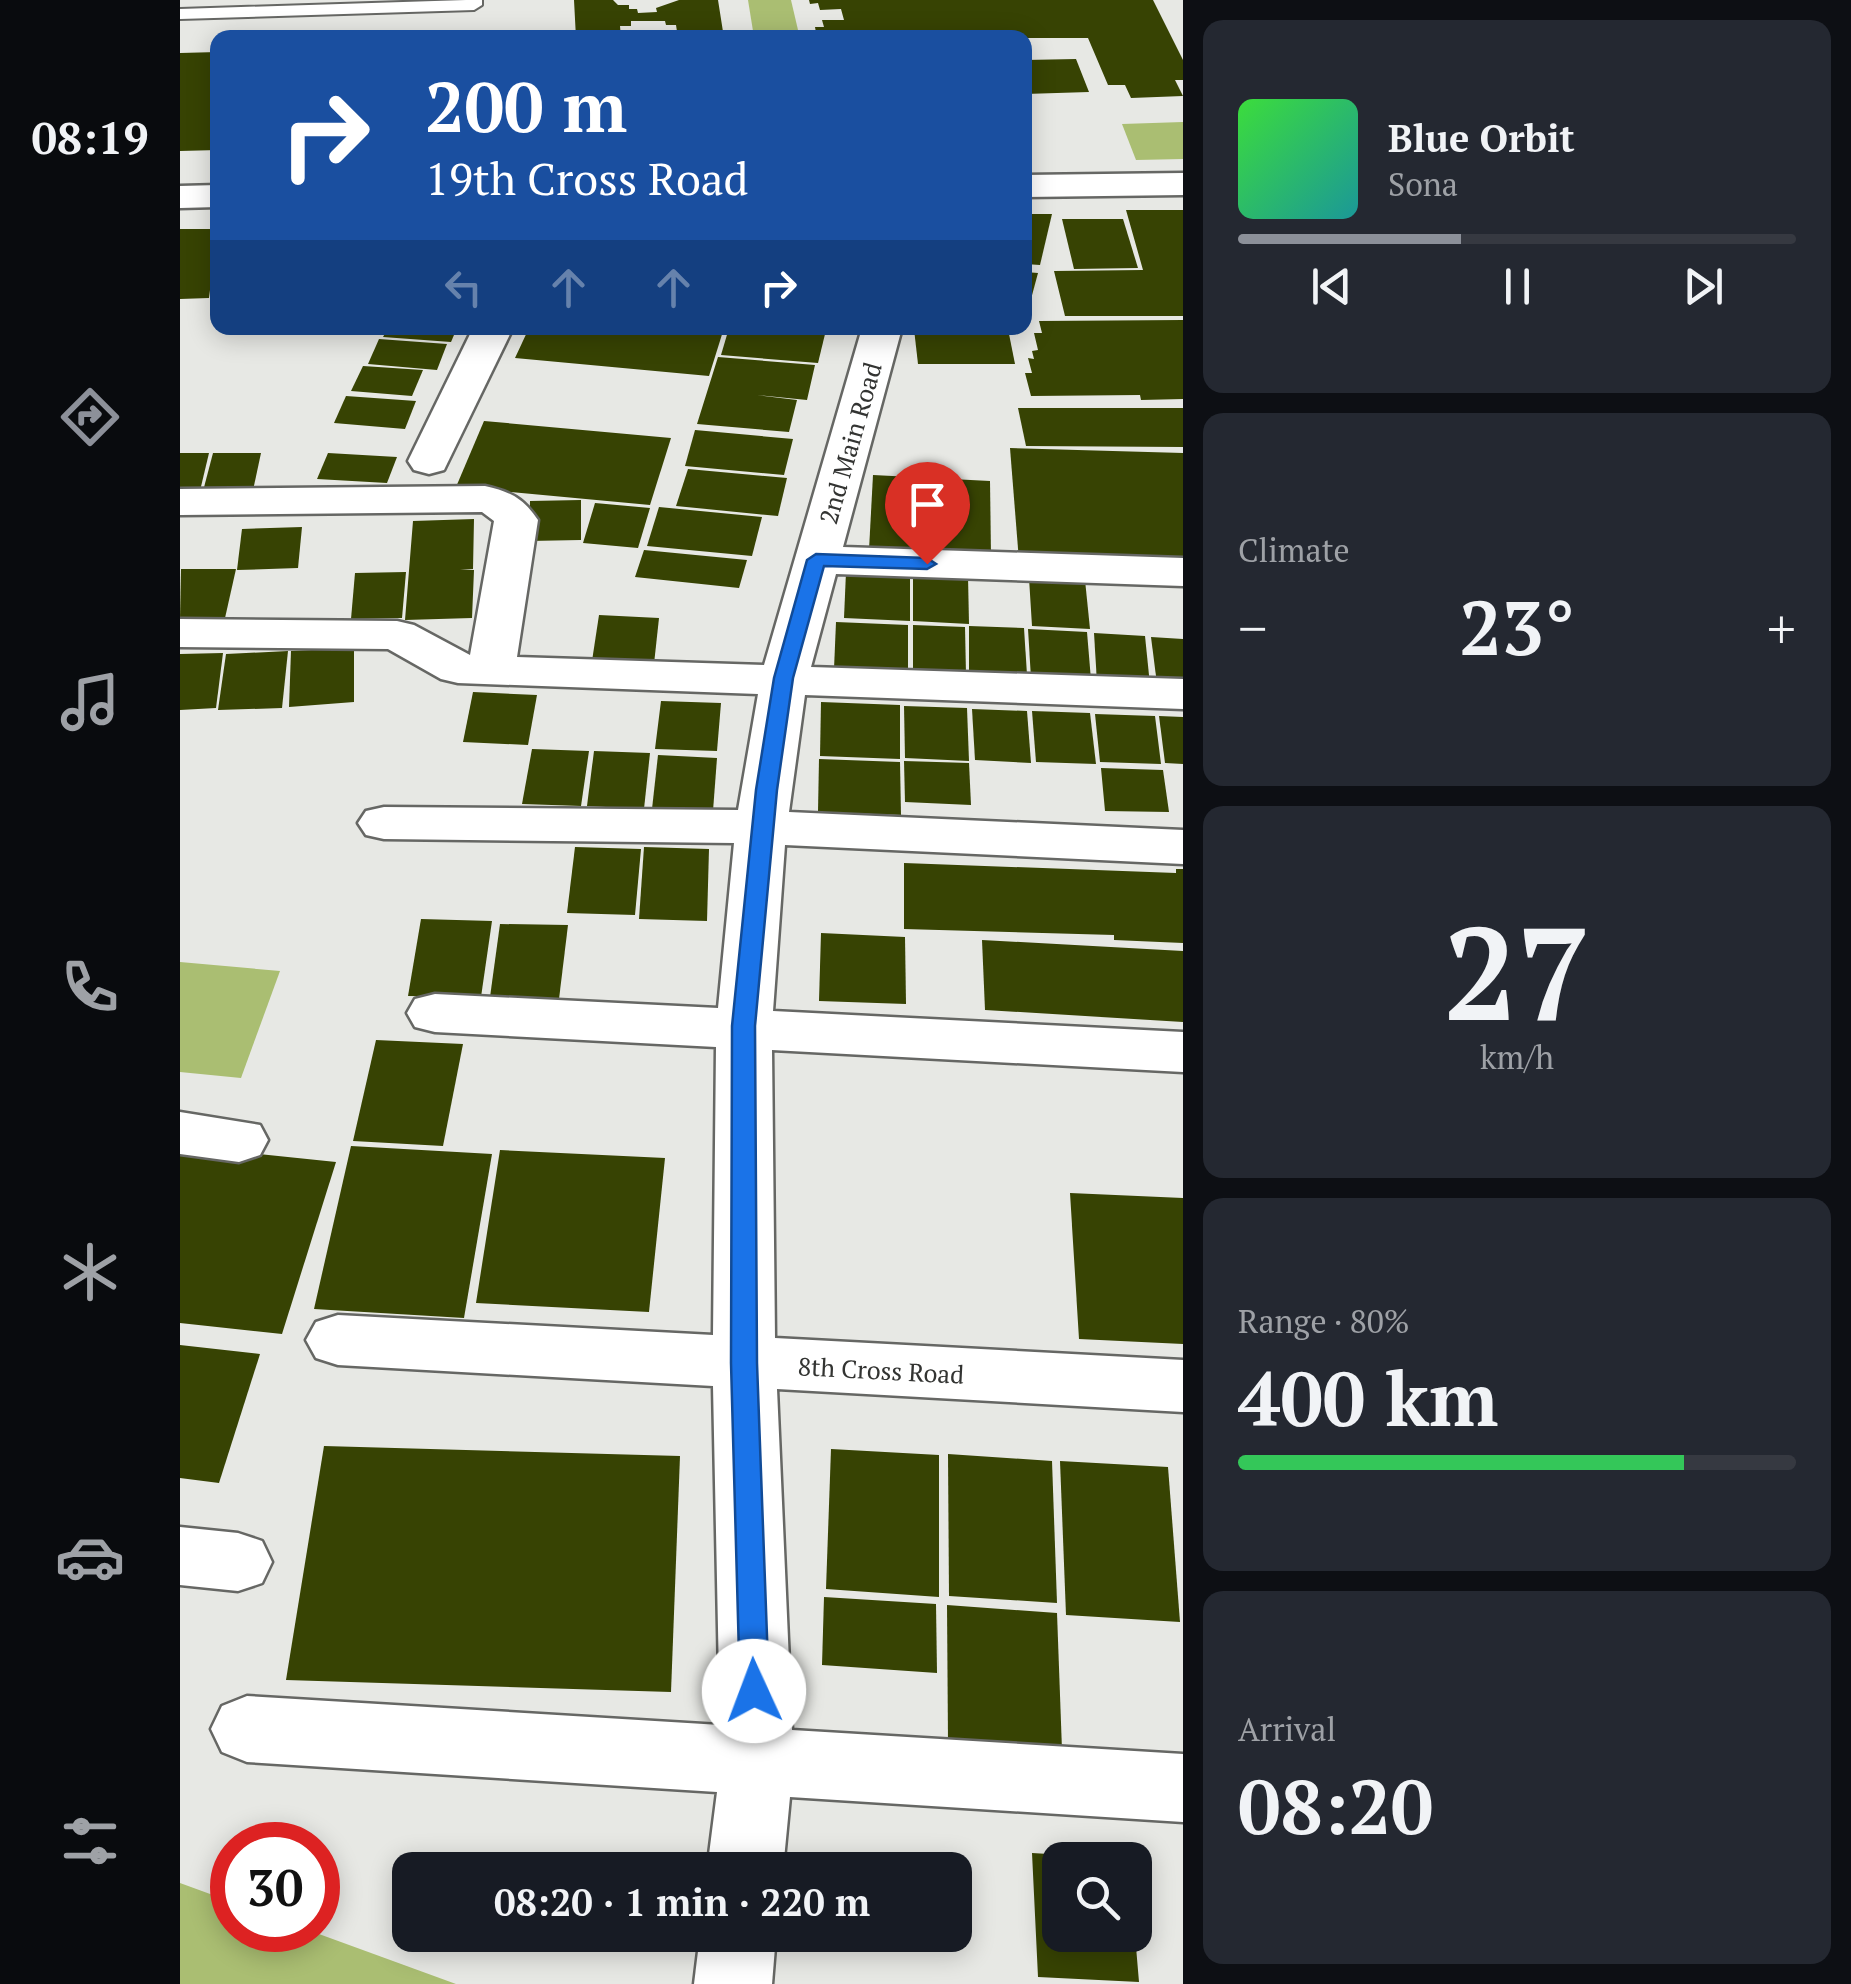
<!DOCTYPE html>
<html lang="en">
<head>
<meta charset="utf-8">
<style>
	body { margin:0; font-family:"PT Serif",serif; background:#242831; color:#f1f3f6; height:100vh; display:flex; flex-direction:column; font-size:38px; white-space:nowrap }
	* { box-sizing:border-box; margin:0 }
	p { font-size:32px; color:#9ea1a6 }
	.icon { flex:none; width:55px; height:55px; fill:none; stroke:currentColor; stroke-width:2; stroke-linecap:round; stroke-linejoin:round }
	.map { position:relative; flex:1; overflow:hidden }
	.sheet { display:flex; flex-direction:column; gap:20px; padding:20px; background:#0d0f14; width:668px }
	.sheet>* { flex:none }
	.banner { position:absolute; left:30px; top:30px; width:822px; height:305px; border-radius:20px; box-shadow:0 5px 25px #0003; background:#1a4fa0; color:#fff; overflow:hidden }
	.tools { position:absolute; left:862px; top:1842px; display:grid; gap:20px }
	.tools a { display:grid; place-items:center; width:110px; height:110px; border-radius:20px; background:#171b24; box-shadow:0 5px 25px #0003; font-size:50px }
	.speed { position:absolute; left:30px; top:1822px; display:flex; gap:20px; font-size:50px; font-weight:700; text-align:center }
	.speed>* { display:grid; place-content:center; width:130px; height:130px; border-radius:50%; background:#171b24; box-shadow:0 5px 25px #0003; line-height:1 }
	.speed .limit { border:15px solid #d22; background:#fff; color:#111 }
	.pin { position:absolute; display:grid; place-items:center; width:85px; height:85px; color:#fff; margin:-102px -42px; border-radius:50% 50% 50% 0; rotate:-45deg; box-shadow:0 0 10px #0007 }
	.pin .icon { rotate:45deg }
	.me { position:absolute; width:110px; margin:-55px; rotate:358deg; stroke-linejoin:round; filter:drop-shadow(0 0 8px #0008) }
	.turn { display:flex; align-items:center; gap:35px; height:210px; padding:0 50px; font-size:45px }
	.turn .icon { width:130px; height:130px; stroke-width:2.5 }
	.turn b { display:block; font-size:70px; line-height:85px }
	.lanes { display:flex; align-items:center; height:95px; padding:0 50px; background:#0003; justify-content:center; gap:50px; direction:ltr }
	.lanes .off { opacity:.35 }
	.big { font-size:75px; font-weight:700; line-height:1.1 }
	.sheet .card { flex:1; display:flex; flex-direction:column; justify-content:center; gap:15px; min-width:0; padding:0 35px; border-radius:20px; background:#242831 }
	.sheet .dial { align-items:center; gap:0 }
	.dial b { font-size:130px; line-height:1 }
	.song { display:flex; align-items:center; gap:30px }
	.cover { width:120px; height:120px; border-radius:15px; background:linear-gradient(135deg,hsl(120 70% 55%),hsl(180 70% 35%)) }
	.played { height:10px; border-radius:5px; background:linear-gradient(90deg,#8c9099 40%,#363941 40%) }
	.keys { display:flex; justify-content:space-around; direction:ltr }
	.heat { display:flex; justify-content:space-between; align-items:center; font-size:55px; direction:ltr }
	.charge { height:15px; border-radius:8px; background:linear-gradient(90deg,#34c759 80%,#363941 0) }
	.trip { position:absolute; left:212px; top:1852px; width:580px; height:100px; border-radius:20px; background:#171b24; box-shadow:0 5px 25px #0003; font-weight:700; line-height:100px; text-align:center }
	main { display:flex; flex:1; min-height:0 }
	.dock { display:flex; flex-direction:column; width:180px; justify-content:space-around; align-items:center; background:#090b0e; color:#9ea1a6 }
	.dock .icon { width:70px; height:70px }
	.dock .selected { color:#8c9099 }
	.dock b { font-size:45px; color:#f1f3f6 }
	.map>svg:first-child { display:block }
	.green { fill:#aabe72 }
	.building { fill:#374303 }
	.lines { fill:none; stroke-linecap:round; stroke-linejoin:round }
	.service-casing { stroke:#666764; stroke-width:4 }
	.minor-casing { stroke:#666764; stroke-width:5 }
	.secondary-casing { stroke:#666764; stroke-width:5 }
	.service { fill:#fff; fill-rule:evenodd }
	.minor { fill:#fff; fill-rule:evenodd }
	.secondary { fill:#fff; fill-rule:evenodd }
	.route { fill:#1a73e8; stroke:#114b97; stroke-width:2.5 }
	.labels { text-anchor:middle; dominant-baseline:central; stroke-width:10; stroke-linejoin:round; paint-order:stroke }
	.street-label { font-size:25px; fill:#333432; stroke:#fff }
</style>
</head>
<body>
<main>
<nav class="dock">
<b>08:19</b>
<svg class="icon selected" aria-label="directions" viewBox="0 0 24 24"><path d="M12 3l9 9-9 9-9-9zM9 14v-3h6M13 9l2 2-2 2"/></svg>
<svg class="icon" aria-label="music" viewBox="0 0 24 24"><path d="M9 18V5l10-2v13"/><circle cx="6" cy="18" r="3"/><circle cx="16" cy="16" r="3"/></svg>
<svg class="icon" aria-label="phone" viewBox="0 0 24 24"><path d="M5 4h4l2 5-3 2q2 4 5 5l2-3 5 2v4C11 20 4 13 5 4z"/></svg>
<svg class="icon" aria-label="climate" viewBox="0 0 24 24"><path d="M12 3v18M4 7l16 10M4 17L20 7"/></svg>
<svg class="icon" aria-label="car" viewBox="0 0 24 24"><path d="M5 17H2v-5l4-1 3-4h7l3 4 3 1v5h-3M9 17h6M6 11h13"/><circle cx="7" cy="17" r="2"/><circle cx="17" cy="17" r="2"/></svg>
<svg class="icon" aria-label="filters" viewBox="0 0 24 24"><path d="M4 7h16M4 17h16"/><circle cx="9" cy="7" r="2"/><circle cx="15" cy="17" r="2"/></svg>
</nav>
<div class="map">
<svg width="1004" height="1984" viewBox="0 0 1004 1984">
	<rect width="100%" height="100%" fill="#e7e8e4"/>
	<g class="green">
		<path d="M568,0H611L618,30L573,31Z"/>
		<path d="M1003,122V159L956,160L942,124Z"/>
		<path d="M0,962L100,971L61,1078L0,1072Z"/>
		<path d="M0,1883L52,1902V1930H128L276,1984H0Z"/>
	</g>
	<g class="building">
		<path d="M394,0H433L438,5H449V9H457L458,13L477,12L476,8L499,0H538L544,38H498L496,25H486L485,21H451V26H440L441,38H396Z"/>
		<path d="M629,0H973L1004,62V80H995L1003,96L951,98L945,85H928L908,38H637L635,27H644L642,20H664L661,9L640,10L638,3L630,4Z"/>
		<path d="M38,52V150L0,151V53Z"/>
		<path d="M896,59L909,92L845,94V60Z"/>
		<path d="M946,210H1004V316H885L874,271L963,270Z"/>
		<path d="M845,214H872L860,265L845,264Z"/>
		<path d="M882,219H943L958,268L894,269Z"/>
		<path d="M0,229H38L29,298L0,299Z"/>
		<path d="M845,272L858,273L851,299H845Z"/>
		<path d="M1004,320V399L961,400L960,395L851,396L845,373H852L848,358L854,359L852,351L858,350L854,333H862L859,321Z"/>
		<path d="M208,328H277L271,342L203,337Z"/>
		<path d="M349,328H544L529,376L335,358Z"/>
		<path d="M549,328H619L646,330L638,363L541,355Z"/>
		<path d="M734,329H828L835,364H738Z"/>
		<path d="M199,339L267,344L257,370L188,364Z"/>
		<path d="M538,357L635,365L627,400L577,395L617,400L609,432L517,424Z"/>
		<path d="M183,366L243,370L232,396L171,391Z"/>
		<path d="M166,396L236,401L225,429L154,423Z"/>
		<path d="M838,408H1004V447L846,446Z"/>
		<path d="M304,421L491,438L470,505L276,487Z"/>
		<path d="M515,430L613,439L604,475L505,466Z"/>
		<path d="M830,448L1004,453V566L839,561Z"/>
		<path d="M0,453H29L19,495H0Z"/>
		<path d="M33,453H81L72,495H22Z"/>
		<path d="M148,453L217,457L207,483L137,479Z"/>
		<path d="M508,469L607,478L598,516L496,506Z"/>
		<path d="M693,475L810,481L811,555L689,550Z"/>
		<path d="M401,500V540L349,541L350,501Z"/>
		<path d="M415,503L470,508L458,548L403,543Z"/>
		<path d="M479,507L582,517L572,556L467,546Z"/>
		<path d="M294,519L293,569H280L294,570L292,618L225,620L233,521Z"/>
		<path d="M122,527L118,568L57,570L62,529Z"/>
		<path d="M464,550L567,560L559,588L455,577Z"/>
		<path d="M1,569H56L45,618H0Z"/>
		<path d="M226,572L222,618L171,619L175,573Z"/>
		<path d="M666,572L730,574V621L664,618Z"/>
		<path d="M733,574L788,576L789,624L733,621Z"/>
		<path d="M849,578L905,580L910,629L852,626Z"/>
		<path d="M419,615L479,618L474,664L412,661Z"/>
		<path d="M656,622L728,625V673L654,669Z"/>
		<path d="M733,625L785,627L786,675L733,673Z"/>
		<path d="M789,626L844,628L847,675L789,673Z"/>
		<path d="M848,629L907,632L911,680L851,678Z"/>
		<path d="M914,633L965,636L970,685L917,683Z"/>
		<path d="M971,637L1004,639V685L977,684Z"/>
		<path d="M174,648V702L109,707L111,651Z"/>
		<path d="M108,651L102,708L38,710L46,654Z"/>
		<path d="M43,653L36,708L0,710V654Z"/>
		<path d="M293,692L357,695L348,745L283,742Z"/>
		<path d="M481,701L541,703L537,751L475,749Z"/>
		<path d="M641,702L720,705V759L640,756Z"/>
		<path d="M724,706L787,708L789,761L725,758Z"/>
		<path d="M792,709L847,711L851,763L795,760Z"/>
		<path d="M852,711L910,713L916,764L856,762Z"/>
		<path d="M915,714L975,716L981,764L920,762Z"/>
		<path d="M979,716L1004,717V764L985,763Z"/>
		<path d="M352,749L409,751L401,806L342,804Z"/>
		<path d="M414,751L470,753L464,809L407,806Z"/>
		<path d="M478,755L537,758L533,811L472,809Z"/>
		<path d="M639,759L720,762L721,815L638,812Z"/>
		<path d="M724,761L789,763L791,805L725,802Z"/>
		<path d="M921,768L983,770L989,812L925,811Z"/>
		<path d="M395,847L461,849L455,915L387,913Z"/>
		<path d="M464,847L529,849L527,921L459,919Z"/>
		<path d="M724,863L996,873V869H1004V943L934,940V935L724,929Z"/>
		<path d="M241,919L312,921L301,997L228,996Z"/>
		<path d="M320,924L388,925L379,999L310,997Z"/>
		<path d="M641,933L725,937L726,1004L639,1001Z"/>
		<path d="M802,940L1004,951V1022L805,1010Z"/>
		<path d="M196,1040L283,1044L263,1146L173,1141Z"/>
		<path d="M0,1146L156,1162L102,1334L0,1323Z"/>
		<path d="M171,1146L312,1154L284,1318L134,1309Z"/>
		<path d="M320,1150L485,1158L469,1312L296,1303Z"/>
		<path d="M890,1193L1004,1198V1344L899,1339Z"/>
		<path d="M0,1345L80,1354L39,1483L0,1478Z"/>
		<path d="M144,1446L500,1456L491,1692L106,1680Z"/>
		<path d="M651,1449L759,1455V1597L646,1589Z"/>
		<path d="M768,1454L872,1461L877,1603L769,1596Z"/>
		<path d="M880,1461L988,1467L1000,1622L886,1615Z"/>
		<path d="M644,1597L756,1604L757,1673L642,1665Z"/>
		<path d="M767,1605L877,1613L882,1750L768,1742Z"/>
		<path d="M852,1853L918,1857L880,1860V1935H955L959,1982L858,1977Z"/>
	</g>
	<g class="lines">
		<g class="service-casing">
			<path id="service" d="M286,0H302V5L294,10L0,19V9Z"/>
		</g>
		<g class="minor-casing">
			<g id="minor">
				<path d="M293,328H333L264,470L249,474L234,470L228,461Z"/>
				<path d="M682,328H722L663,547L1004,558V586L656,574L631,667L1004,679V709L625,695L609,812L1004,830V864L605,845L593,1011L1004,1032V1072L592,1050L595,1338L1004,1360V1412L597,1389L612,1730L1004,1754V1822L610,1797L603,1870H527L537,1792L67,1762L42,1752L31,1729L42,1706L67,1696L540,1725L533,1386L158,1365L136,1358L126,1340L136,1322L158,1315L533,1335L536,1047L255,1032L235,1027L227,1013L235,999L255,994L538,1008L554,843L204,839L186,835L178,823L186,811L204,807L558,810L578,694L278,683L261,679L208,649L0,647V619L217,621L234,625L290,655L314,521L302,512L0,515V489L305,486C331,492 343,498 358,520L337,657L584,665Z"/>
				<path d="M0,1112L80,1125L88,1140L80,1155L59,1162L0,1154Z"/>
				<path d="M0,1527L58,1533L82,1541L92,1562L82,1583L58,1591L0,1585Z"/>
				<path d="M520,1935H596L592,1984H514Z"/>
			</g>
		</g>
		<g class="secondary-casing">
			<g id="secondary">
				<path d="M1004,173V195L845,197V175Z"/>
				<path d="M38,185V207L0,208V186Z"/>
			</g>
		</g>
		<use href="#service" class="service"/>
		<use href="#minor" class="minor"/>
		<use href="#secondary" class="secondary"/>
	</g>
	<path class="route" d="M636,554L747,558L756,564L747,569L644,566L613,678L597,790L575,1026L577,1363L589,1691L585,1700L574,1704L564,1700L560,1691L551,1363L552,1026L576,790L594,678L627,560Z"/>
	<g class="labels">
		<g class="street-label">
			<text transform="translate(670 443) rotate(-74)">2nd Main Road</text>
			<text transform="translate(701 1370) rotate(3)">8th Cross Road</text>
		</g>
	</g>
</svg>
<div class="tools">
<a><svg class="icon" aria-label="search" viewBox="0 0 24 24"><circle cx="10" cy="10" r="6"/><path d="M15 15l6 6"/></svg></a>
</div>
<div class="speed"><div class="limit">30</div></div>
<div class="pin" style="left:747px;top:564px;background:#d93025"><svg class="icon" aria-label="arrive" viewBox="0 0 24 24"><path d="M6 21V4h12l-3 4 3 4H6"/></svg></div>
<svg class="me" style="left:574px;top:1691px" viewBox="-20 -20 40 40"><circle r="19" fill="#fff"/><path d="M0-13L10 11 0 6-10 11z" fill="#1a73e8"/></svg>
<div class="trip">08:20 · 1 min · 220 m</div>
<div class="banner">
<div class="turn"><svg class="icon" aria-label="right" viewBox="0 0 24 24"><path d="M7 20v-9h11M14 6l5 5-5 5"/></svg><div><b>200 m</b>19th Cross Road</div></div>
<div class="lanes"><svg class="icon off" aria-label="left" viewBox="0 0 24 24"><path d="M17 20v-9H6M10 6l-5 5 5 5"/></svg><svg class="icon off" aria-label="ahead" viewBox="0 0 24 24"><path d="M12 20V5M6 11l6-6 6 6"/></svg><svg class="icon off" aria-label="ahead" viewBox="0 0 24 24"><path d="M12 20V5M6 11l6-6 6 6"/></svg><svg class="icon" aria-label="right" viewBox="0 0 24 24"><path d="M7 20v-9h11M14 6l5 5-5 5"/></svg></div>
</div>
</div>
<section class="sheet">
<div class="card">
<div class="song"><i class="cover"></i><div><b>Blue Orbit</b><p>Sona</p></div></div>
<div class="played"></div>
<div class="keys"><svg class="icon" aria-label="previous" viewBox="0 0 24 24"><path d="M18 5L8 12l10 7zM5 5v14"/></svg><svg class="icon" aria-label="pause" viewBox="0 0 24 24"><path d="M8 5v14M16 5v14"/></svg><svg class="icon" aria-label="next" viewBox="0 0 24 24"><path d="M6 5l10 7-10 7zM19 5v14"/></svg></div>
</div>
<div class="card"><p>Climate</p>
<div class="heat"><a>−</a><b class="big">23°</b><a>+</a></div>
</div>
<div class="card dial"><b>27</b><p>km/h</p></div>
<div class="card"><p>Range · 80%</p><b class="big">400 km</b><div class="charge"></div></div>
<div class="card"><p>Arrival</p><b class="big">08:20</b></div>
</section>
</main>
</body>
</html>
